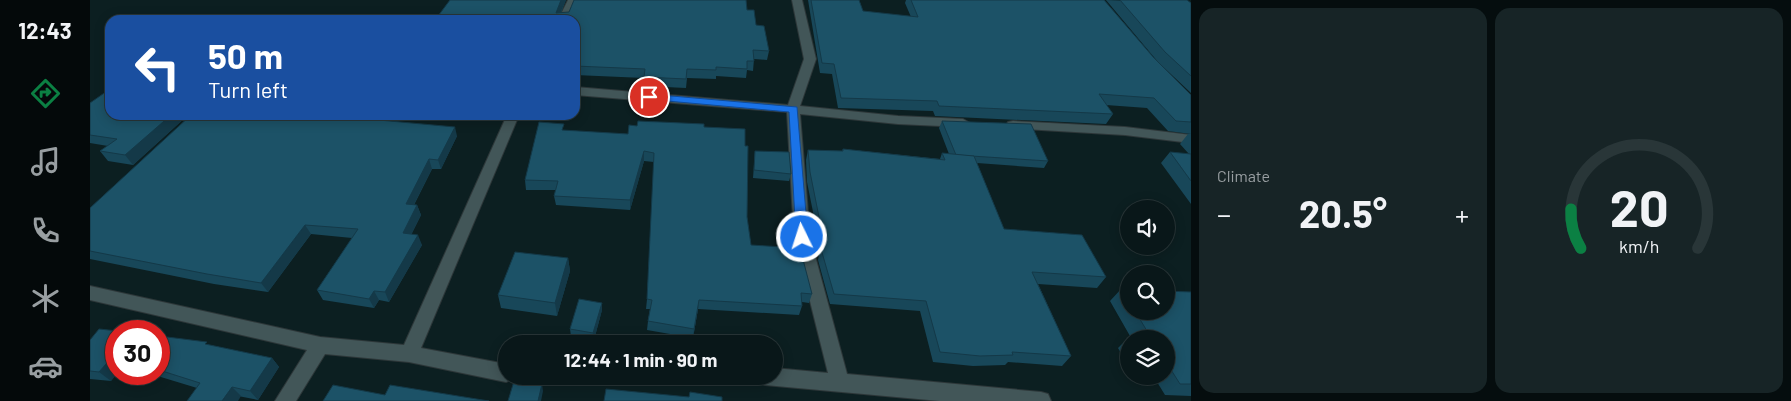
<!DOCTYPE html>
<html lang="en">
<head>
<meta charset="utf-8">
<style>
	body { margin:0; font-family:Barlow,sans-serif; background:#172426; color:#f1f3f6; height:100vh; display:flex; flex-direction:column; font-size:19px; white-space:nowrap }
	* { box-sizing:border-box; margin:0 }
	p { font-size:16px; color:#999fa2 }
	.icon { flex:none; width:28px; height:28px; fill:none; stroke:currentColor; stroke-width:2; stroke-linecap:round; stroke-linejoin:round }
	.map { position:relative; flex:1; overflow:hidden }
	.drawer { display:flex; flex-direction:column; gap:8px; padding:8px; background:#050d0e; width:600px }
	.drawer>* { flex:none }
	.guide { position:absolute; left:15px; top:15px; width:475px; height:105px; border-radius:15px; box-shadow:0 2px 12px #0003,0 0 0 1px #293638; background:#1a4fa0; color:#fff; overflow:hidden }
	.tools { position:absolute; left:1030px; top:200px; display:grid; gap:10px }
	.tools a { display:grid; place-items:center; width:55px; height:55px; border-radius:50%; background:#091719; box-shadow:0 2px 12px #0003,0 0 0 1px #293638; font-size:25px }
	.speed { position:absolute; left:15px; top:320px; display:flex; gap:10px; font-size:25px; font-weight:700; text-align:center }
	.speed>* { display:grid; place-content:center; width:65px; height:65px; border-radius:50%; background:#091719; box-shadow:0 2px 12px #0003,0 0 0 1px #293638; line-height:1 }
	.speed .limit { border:8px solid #d22; background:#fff; color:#111 }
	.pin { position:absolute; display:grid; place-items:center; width:42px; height:42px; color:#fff; margin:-21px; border:2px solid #fff; border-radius:50%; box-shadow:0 1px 5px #0007 }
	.me { position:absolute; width:55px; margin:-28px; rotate:356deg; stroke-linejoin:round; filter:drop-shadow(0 0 4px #0008) }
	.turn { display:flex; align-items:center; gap:18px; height:105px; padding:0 20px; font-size:22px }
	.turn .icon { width:65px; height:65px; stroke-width:2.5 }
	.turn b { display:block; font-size:35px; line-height:42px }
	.big { font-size:38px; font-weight:700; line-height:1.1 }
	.drawer .tile { flex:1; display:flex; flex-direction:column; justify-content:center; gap:8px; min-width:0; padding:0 18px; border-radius:15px; background:#172426 }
	.drawer .dial { align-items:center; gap:0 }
	.dial svg { height:130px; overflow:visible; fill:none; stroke:#293638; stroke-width:7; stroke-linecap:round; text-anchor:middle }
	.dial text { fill:#f1f3f6; stroke:none }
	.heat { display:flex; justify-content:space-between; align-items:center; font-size:28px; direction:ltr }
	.drawer .tiles { flex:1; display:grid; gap:8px; grid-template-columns:repeat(2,1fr) }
	.trip { position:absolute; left:408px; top:335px; width:285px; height:50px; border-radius:25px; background:#091719; box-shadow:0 2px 12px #0003,0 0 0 1px #293638; font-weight:700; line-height:50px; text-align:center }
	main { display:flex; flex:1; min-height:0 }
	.menu { display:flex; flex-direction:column; width:90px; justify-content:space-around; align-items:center; background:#04090a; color:#999fa2 }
	.menu .icon { width:35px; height:35px }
	.menu .selected { color:#0b8043 }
	.menu b { font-size:22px; color:#f1f3f6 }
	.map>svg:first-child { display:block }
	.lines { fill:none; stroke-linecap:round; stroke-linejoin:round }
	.street-casing { stroke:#2d3739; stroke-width:2 }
	.street { fill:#425658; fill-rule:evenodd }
	.wall { fill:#184759 }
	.shaded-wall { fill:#143948 }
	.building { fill:#1c5267; stroke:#143948 }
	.route { fill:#1a73e8; stroke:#114b97 }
</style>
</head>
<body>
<main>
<nav class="menu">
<b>12:43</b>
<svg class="icon selected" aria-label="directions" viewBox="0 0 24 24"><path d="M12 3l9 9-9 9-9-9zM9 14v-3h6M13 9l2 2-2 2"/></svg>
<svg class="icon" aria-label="music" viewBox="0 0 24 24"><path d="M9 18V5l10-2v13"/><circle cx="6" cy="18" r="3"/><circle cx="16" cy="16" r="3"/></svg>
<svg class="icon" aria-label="phone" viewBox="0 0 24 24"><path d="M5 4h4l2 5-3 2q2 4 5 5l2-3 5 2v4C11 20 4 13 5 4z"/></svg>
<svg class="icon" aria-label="climate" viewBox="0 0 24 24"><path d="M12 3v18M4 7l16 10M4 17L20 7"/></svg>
<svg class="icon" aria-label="car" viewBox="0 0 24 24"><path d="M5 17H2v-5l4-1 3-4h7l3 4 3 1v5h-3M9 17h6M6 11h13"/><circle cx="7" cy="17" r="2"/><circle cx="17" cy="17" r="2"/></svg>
</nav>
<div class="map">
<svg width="1101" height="401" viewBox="0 0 1101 401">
	<rect width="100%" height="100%" fill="#0c1f21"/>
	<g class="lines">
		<g class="street-casing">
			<g id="street">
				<path d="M478,0H488L478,20H468Z"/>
				<path d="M702,0H712L726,59L710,106L808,116L873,119L880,123L873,127L808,124L710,114L720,237L757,374L951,392L958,394L961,401H850L675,385L668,382L665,376H684V368L738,373L704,237L697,112L485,95V87L698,105L714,59Z"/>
				<path d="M417,115H429L331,348L416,364V376H424L423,379L416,382L319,362L235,354L206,401H185L217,350L0,300V286L230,337L314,345Z"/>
				<path d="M923,121L1035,127L1101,135V143L1035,135L918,128L916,125L918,122Z"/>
				<path d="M424,376H450L447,382L440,385L427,382Z"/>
			</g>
		</g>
		<use href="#street" class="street"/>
	</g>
	<g class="wall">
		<path d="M360,0H476L471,13L657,10L666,25L679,51L677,60L664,59L663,71L657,70L656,78L626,76V79L597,78L596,88L554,86V78L485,75V20Z"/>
		<path d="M718,0H769L773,11L821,17L815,3L816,0H1014L1064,58L1101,95V134L1078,131L1057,108L1016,105L1023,114L1016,124L845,116L843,111L748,108L742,74L730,73Z"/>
		<path d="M1016,0L1101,3V93L1068,62Z"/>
		<path d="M0,103L20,115H98L43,165L18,161L10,151L18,146L0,143Z"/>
		<path d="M101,115H281L278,119L367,136L351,169H342L324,205H327L331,215L321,235L332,245L299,302L289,300L284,308L233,300L227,290L262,238L221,234L178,292L124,284L0,259V208Z"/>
		<path d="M852,121L958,161L954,168L887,163L914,229L1016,277L1007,288L948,284L981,356L972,366L918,362L915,365L883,366L843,362L830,311L740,304L728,260L729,255L727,232L717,182L716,160L718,150L752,151L753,149L850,159L852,153L859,154L849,128Z"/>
		<path d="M614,127L657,217L661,245L722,294L719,303L712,302V306L709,315L608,309L603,338L557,330L558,321L560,309H556L557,299L564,162L554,161L540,210L466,205L464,196L466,190H436L435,180L475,131L538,134Z"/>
		<path d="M1098,134H1101V204L1071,163L1080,152L1099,154L1090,144Z"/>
		<path d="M665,151L701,174L699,181L663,178Z"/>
		<path d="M478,258L480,271L467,316L411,308L408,295Z"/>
		<path d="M1032,288L1039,289V311H1076L1101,292V396L1075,395L1064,377L1054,376H1076V339H1039V367L1028,348L1040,336L1020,301Z"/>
		<path d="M512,310L504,340L481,336L480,329Z"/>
		<path d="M26,331V374L21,381L0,379V340Z"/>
		<path d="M69,336L120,345L182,358L189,367L168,400L107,388L61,374H69Z"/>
	</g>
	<g class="shaded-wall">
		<path d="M471,0H476L467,20L466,13Z"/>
		<path d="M81,115H98L43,165L35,155Z"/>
		<path d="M269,115H281L271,127L267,118Z"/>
		<path d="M365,127L367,136L351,169L348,160Z"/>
		<path d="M554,151V161L540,210V200Z"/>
		<path d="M339,159L342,169L319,214L316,204Z"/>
		<path d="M327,205L331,215L317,243L313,233Z"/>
		<path d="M215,225L221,234L178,292L171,283Z"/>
		<path d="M328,235L332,245L299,302L295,292Z"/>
		<path d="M478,258L480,271L467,316L465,303Z"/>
		<path d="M284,291L289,300L284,308L279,299Z"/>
		<path d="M609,300L608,309L603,338L604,329Z"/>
		<path d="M512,303V310L504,340L503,333Z"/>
		<path d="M23,356L26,359L27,374L21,381L9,372Z"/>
		<path d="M182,358L189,367L168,400L160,391Z"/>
		<path d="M452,384L453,391L451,401H448Z"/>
		<path d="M142,387L151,396L148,401H132Z"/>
	</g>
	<g class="building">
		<path d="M360,0H471L466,13L479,12L484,0H656L657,10H664L666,25L674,26L679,51L663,50L664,61H657V69L626,67V70L597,69L596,79L554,77L555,69L485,66V20H345Z"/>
		<path d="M721,0H769L773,11L828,17L821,0H1014L1064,58L1101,95V122L1086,121L1064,98L1009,94L1023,114L849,106L847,101L751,98L744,64L732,63Z"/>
		<path d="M1030,0H1097L1101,3V76L1075,52Z"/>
		<path d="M20,89V115H81L35,155L10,151L27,139L0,135V103Z"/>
		<path d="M101,115H269L267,118L365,127L348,160L339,159L316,204L327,205L313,233L328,235L295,292L284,291L279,299L227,290L268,229L215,225L171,283L117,274L0,251V208Z"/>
		<path d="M548,121L614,124V127L655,129V146H658L657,217L661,245L710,248L722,294L711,293L712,306L609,300L604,329L558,321L562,300L557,299L564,153L554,151L540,200L464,196L468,181L435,180L449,122L474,124L472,130L538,134L539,125L547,126Z"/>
		<path d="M852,121L941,124L958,161L866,155Z"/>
		<path d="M753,149L855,160L852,153L884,156L914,229L992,235L1016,277L942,272L981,356L922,352L923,355L890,356L850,352L836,301L744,294L731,249H733L730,222L720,172L718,150L753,151Z"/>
		<path d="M665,151L699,152L701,174L664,170Z"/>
		<path d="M1080,152L1101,154V181Z"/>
		<path d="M425,252L478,258L465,303L408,295Z"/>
		<path d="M1032,288L1039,289V300Z"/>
		<path d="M1076,291L1101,292V384H1090L1078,365H1076V339H1042L1040,336H1060L1045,311H1076Z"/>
		<path d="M489,299L512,303L503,333L480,329Z"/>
		<path d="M9,329L28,331H26V357L23,356L9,372L0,371V340Z"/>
		<path d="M69,336L117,342L115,344L182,358L160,391L142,387L132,401H97L110,383L69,370Z"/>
		<path d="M424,381L452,384L448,401H418Z"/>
		<path d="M243,385L295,395L300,385L399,401H233Z"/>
		<path d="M516,389L599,397L600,392L632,397V401H514Z"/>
	</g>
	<path class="route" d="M559,94L707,107L718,237L716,240H708L706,237L699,112L555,99V95Z"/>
</svg>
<div class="tools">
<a><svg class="icon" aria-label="sound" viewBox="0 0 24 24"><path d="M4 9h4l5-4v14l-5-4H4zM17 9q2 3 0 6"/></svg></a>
<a><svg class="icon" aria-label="search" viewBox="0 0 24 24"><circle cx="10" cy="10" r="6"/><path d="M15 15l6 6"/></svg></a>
<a><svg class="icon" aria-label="layers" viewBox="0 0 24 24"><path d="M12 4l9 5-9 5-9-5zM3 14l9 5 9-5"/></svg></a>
</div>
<div class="speed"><div class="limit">30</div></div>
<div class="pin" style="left:559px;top:97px;background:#d93025"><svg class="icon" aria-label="arrive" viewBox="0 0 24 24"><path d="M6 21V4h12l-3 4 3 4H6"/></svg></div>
<svg class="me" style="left:712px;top:237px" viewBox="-20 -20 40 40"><circle r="17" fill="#1a73e8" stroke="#fff" stroke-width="3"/><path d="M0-11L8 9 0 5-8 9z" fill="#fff"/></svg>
<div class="trip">12:44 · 1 min · 90 m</div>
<div class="guide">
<div class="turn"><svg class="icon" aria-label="left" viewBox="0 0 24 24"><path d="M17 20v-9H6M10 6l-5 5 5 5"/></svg><div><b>50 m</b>Turn left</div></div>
</div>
</div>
<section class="drawer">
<div class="tiles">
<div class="tile"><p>Climate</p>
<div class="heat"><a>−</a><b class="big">20.5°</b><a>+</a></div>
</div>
<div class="tile dial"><svg viewBox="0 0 100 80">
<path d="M14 69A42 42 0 1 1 86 69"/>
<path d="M14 69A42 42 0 0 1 8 45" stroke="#0b8043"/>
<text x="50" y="56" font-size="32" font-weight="700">20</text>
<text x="50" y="72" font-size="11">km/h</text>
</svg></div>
</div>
</section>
</main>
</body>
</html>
